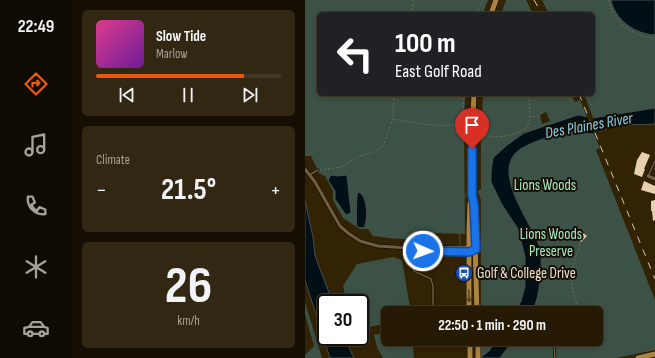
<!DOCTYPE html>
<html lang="en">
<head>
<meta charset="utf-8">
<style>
	body { margin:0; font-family:"Sofia Sans Condensed",sans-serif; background:#322713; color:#f1f3f6; height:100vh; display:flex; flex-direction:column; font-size:15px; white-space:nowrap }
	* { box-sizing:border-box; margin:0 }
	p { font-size:13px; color:#a4a19a }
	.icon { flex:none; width:22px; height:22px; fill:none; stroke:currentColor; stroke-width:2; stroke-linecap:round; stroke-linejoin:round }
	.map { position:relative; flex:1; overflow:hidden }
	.panel { display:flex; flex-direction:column; gap:10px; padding:10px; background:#150e02; width:233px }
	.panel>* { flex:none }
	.hud { position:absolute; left:12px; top:12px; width:278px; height:84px; border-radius:6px; box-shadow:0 2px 6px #0003,0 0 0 1px #423826; background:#202124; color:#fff; overflow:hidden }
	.speed { position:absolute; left:12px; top:294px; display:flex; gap:8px; font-size:20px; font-weight:700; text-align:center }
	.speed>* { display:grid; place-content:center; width:52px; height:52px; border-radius:50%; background:#261a04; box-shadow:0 2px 6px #0003,0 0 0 1px #423826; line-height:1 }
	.speed .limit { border:2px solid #111; border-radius:6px; background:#fff; color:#111 }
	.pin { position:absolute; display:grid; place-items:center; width:34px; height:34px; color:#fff; margin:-41px -17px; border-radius:50% 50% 50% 0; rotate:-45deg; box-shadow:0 0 4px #0007 }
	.pin .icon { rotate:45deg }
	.me { position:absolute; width:44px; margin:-22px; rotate:92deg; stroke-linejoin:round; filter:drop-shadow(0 0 3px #0008) }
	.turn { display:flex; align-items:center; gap:14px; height:84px; padding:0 12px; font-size:18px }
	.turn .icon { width:52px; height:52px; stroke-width:2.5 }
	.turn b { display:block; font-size:28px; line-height:34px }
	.big { font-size:30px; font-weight:700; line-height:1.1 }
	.panel .card { flex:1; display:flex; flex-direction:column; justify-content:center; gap:6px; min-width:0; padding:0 14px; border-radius:6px; background:#322713 }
	.panel .dial { align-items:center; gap:0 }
	.dial b { font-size:52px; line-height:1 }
	.song { display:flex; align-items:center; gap:12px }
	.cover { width:48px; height:48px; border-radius:6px; background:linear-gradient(135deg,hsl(330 70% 55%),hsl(280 70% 35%)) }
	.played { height:4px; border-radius:2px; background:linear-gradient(90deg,#ea580c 80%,#423826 80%) }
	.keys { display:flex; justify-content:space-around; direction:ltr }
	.heat { display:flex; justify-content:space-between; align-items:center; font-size:22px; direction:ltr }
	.trip { position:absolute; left:76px; top:306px; width:222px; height:40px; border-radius:6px; background:#261a04; box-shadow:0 2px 6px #0003,0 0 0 1px #423826; font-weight:700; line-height:40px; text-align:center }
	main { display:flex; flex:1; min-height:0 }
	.tab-bar { display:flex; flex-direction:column; width:72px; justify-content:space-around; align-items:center; background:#0f0a02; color:#a4a19a }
	.tab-bar .icon { width:28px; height:28px }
	.tab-bar .current { color:#ea580c }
	.tab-bar b { font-size:18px; color:#f1f3f6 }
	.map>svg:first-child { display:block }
	.green { fill:#3c5246; fill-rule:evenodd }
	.water { fill:#001016; stroke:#474f4e }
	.pier { fill:#332305 }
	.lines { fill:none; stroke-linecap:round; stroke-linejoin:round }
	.stream { stroke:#474f4e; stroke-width:1 }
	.building { fill:#e6d0af }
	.service-casing { stroke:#180d00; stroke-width:3 }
	.minor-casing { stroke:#180d00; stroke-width:4.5 }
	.primary-casing { stroke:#180d00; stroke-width:6 }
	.path { stroke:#786a52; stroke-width:1; stroke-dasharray:2 2; stroke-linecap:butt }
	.service { stroke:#715e40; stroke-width:1.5 }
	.minor { stroke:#715e40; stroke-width:3 }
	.primary { stroke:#ac843f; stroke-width:5 }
	.rail { stroke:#d3c7b5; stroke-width:1; stroke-dasharray:7 7; stroke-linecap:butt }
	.oneway { stroke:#59431f }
	.route-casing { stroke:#114b97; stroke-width:10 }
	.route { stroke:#1a73e8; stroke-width:7 }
	.labels { text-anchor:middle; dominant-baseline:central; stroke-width:4; stroke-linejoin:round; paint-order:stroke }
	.park-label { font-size:15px; fill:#abebc8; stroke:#150e04 }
	.poi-label { font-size:15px; fill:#ece1d1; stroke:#150e04; text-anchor:start }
	.water-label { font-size:16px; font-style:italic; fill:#86d0e9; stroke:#150e04 }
</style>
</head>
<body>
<main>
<nav class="tab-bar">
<b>22:49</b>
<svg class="icon current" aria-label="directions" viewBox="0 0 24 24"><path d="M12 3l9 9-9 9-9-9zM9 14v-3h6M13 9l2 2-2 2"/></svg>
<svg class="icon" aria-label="music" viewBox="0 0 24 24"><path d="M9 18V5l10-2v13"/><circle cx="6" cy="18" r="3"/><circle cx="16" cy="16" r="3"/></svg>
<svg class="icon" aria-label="phone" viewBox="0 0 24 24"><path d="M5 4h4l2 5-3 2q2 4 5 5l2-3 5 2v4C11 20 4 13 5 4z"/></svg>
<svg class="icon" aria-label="climate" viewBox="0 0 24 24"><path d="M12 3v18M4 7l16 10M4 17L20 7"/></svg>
<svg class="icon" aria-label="car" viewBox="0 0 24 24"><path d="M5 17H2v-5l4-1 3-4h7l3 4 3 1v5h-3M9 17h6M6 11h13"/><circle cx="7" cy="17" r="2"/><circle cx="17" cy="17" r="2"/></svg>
</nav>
<section class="panel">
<div class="card">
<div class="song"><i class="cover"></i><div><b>Slow Tide</b><p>Marlow</p></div></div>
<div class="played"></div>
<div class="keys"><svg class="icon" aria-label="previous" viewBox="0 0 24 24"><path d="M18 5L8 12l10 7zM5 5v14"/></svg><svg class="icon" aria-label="pause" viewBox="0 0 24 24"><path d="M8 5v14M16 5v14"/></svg><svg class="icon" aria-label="next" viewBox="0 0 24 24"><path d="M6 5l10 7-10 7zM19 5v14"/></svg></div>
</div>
<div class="card"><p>Climate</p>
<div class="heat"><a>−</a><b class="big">21.5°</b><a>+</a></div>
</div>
<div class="card dial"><b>26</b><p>km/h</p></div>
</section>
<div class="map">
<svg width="350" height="358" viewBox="0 0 350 358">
	<rect width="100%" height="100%" fill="#332305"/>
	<g class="green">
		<path d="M0,0H183L178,14H14V94H160L159,132L160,234L127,233L125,237C109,242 85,238 68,236L63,229H55L38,218L28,200V191L20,176L14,173L6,156H0Z"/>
		<path d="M201,0H221L228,14H196Z"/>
		<path d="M237,0H350V108L288,118L279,94H288V14H244Z"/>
		<path d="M178,94H266L270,102L275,100L282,117L273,115L226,143L267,131L289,134L295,148L291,150L350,300V350L311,358H176V339H291V313H176V200L173,191L176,189V144ZM241,112L245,121L237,124L235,115Z"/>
		<path d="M88,257L97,260L106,313H83V323L55,329V303H42L38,286L52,264Z"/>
		<path d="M0,302L17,358H0V355L9,346L0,314Z"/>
		<path d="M83,333V339H107L109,358H78L72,347L69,335Z"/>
	</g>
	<g class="water">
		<path d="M306,0H350V35C330,34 310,20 306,0Z"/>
		<path d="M350,108V124C336,125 322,124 308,126C300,128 295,133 288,134C281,134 274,131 267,131C253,133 233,140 221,146C179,165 227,222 235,248C238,260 235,290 231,302C230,306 227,310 225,313H210L216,301L220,286V257L213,229L196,203L186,182V172L188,158L201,146L219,133L273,115L288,118Z"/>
		<path d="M26,175L33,176L40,175L42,176L46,213L41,215L30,199V191L23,180Z"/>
		<path d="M53,192C63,195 63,220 59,228L52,227C51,222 51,196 53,192Z"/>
		<path d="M0,201L8,237L10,256L28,303H21V337H39L49,358H25L0,280Z"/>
		<path d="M193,339H209L195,358H175L184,351Z"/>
	</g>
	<path class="pier" d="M281,114L287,115L295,134L290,135Z"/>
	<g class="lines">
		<g class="stream">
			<path d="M173,193L190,191"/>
			<path d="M155,245C155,230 152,204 162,193"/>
		</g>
	</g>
	<g class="building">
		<path d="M337,152L345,155L339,169H340L337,177L329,174L332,160Z"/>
		<path d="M339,181L350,186V194L336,190Z"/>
		<path d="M350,200V220L348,221L347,211H346V201Z"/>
		<path d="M278,233L282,236L276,242L273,239Z"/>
	</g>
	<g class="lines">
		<g class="service-casing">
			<g id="service">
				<path d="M6,174L13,170"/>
				<path d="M343,176L350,161"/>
				<path d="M104,248V258L109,271L126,279L128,286V313"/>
				<path d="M250,358L249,345L252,339"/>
			</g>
		</g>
		<g class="minor-casing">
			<g id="minor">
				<path d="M0,169L10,182L35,226L43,233L55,241L73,246L104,248L118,251L164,252L171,249"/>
				<path d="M343,176L350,179"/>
				<path d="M110,248L164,247"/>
			</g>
		</g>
		<g class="primary-casing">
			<g id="primary">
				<path d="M186,14L191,0"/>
				<path d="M167,196L169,204L172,313"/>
				<path d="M164,313V228L165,204L167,195V134L169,94"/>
				<path d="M165,339V358"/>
				<path d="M173,339V358"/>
				<path d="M333,358L350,354"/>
			</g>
		</g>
		<g class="path">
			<path d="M304,0C307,21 328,37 350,38"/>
			<path d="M107,14L108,0"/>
			<path d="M171,14L178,0"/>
			<path d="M159,94L158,121L159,124L164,126"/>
			<path d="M260,94L261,96"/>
			<path d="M224,117L235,116"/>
			<path d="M88,119C102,122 146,130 158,122"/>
			<path d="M171,134C177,134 182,136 187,137C199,137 212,134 222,128L225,119L224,94"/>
			<path d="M15,170L36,167L45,162L54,156L67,153L78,146L88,119L89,94"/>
			<path d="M275,244C266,271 261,288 278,313"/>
		</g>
		<use href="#service" class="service"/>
		<use href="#minor" class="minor"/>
		<use href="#primary" class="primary"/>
		<g class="rail">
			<path d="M229,0L237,14"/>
			<path d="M274,94L350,279"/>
		</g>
	</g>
	<defs><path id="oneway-shaft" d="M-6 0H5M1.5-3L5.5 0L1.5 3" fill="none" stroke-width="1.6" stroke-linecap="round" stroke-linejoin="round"/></defs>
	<use class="oneway" href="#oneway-shaft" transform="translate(164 296) rotate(88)"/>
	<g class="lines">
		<g class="route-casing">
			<path id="route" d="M118,251L164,252L171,249L169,204L167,195V149"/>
		</g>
		<use href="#route" class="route"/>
	</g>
	<defs>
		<g id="bus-disc" transform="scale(0.9)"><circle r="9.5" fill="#1a4fb4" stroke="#150e04"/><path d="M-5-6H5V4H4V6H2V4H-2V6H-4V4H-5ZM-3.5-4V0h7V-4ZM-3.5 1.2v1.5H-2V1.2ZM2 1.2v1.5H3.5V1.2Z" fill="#fff"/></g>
	</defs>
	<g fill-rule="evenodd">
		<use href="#bus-disc" x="159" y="273"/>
	</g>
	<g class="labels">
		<g class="park-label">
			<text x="240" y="185">Lions Woods</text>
			<text x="246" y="234">Lions Woods<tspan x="246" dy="17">Preserve</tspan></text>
		</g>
		<g class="poi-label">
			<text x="172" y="273">Golf &amp; College Drive</text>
		</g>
		<g class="water-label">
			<text transform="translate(284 126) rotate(-10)">Des Plaines River</text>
		</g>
	</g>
</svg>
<div class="speed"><div class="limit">30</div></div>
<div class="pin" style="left:167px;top:149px;background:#d93025"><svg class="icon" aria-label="arrive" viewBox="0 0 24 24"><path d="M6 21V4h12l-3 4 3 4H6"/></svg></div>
<svg class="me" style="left:118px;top:251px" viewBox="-20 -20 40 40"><circle r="17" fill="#1a73e8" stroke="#fff" stroke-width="3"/><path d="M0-11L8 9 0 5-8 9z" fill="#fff"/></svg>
<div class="trip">22:50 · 1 min · 290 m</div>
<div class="hud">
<div class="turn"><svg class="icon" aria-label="left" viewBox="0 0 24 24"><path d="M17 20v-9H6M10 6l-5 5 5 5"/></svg><div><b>100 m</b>East Golf Road</div></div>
</div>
</div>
</main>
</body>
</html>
